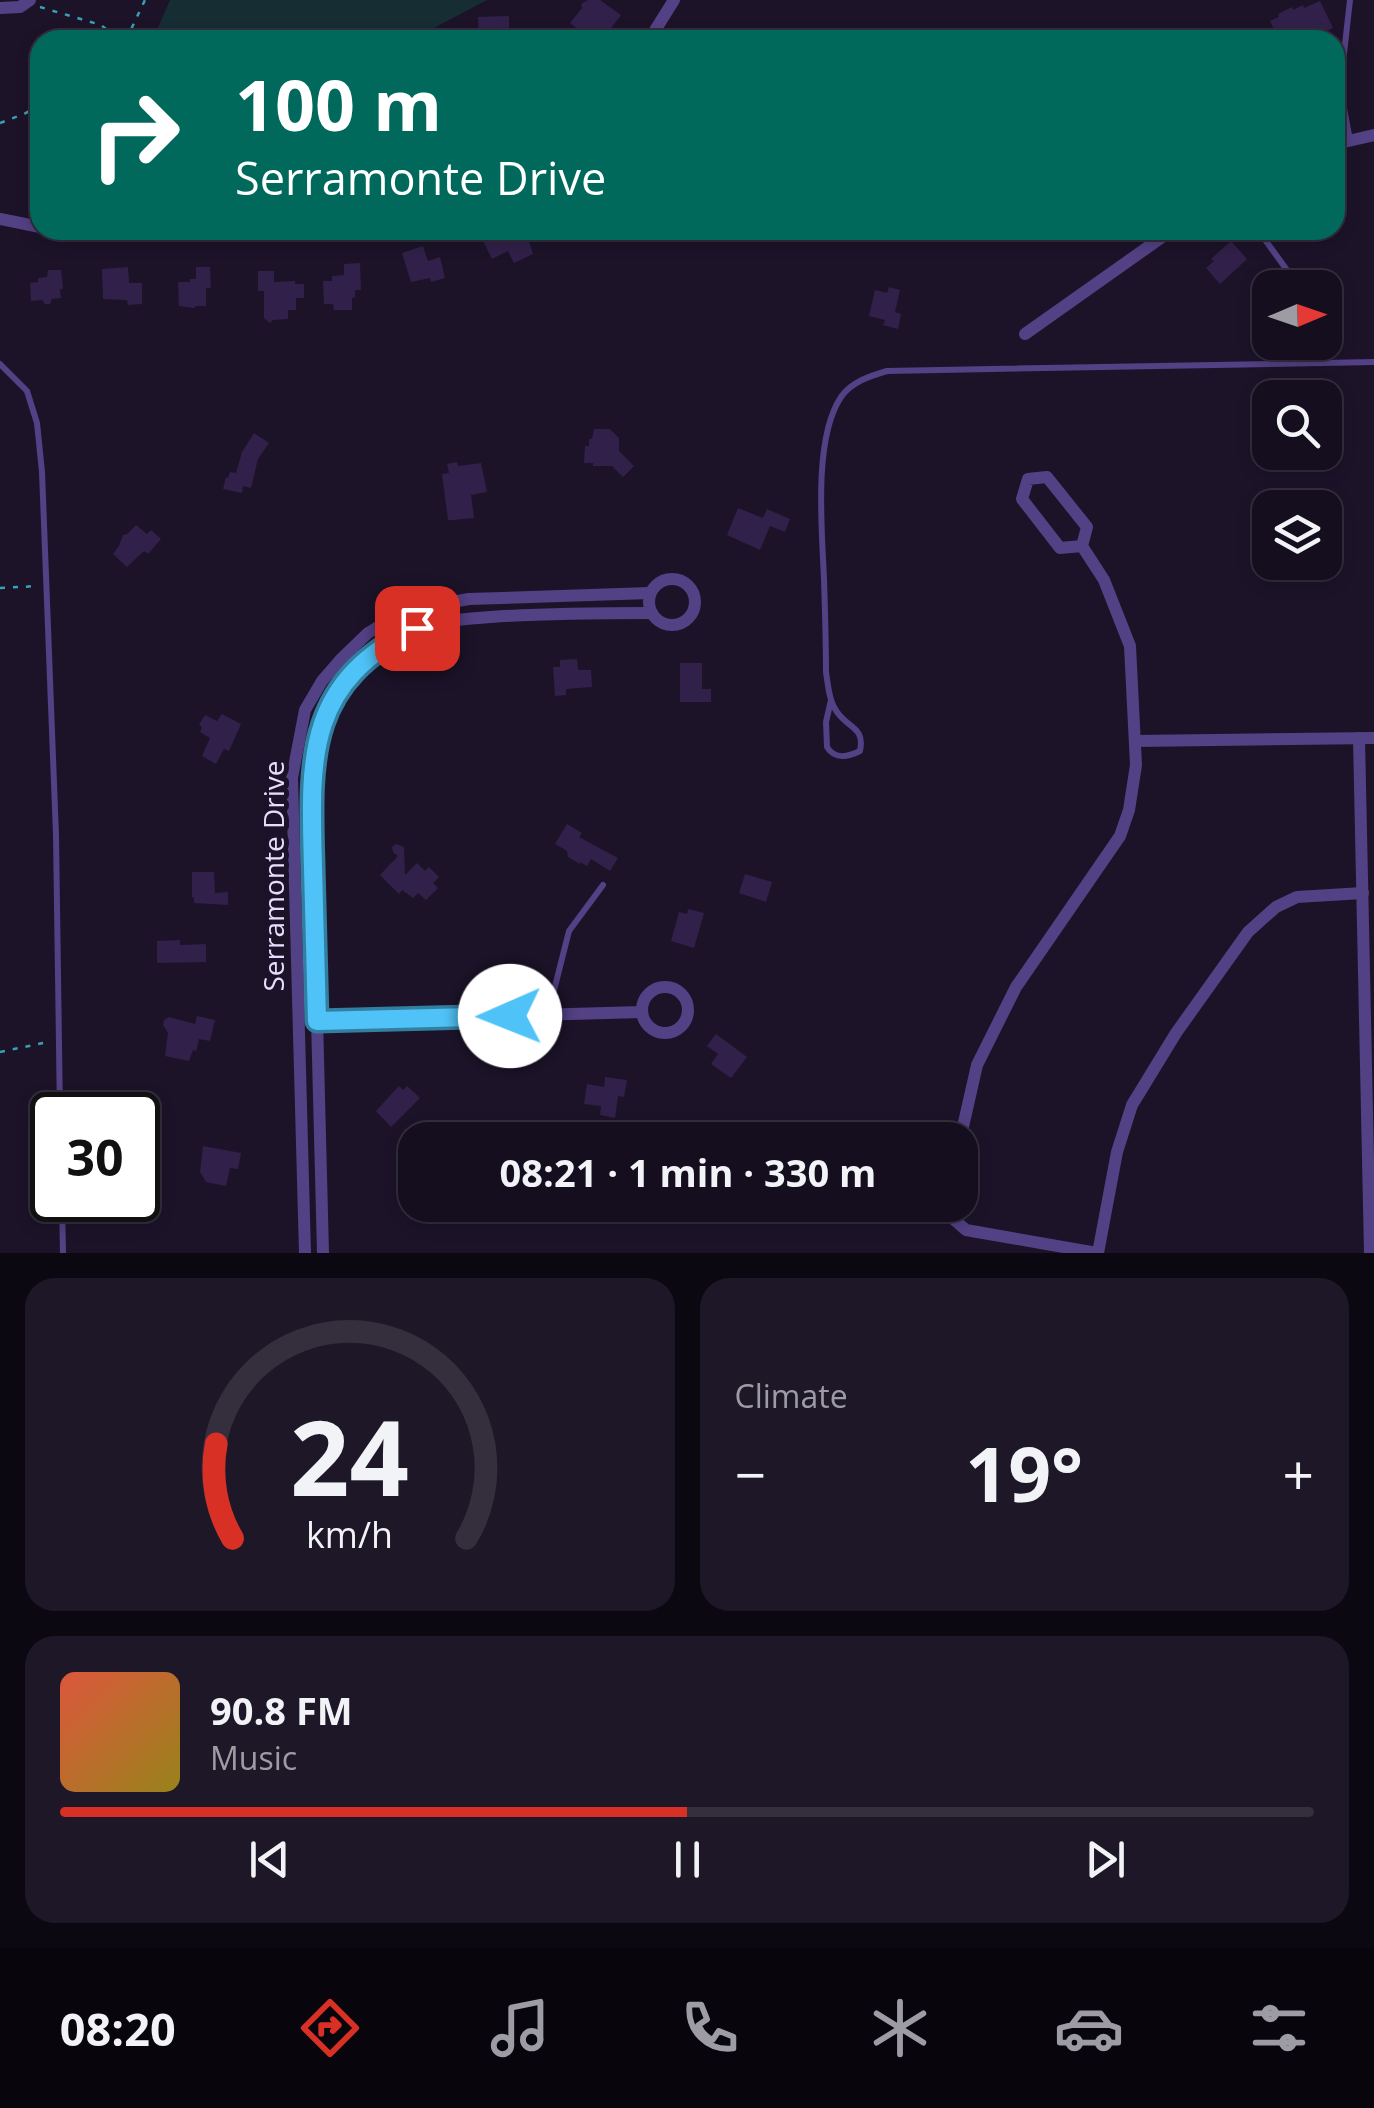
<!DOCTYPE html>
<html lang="en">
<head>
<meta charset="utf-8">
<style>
	body { margin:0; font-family:"Open Sans",sans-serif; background:#1e1728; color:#f1f3f6; height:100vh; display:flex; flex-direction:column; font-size:38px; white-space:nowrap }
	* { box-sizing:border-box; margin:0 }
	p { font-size:32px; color:#9d9ca4 }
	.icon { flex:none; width:55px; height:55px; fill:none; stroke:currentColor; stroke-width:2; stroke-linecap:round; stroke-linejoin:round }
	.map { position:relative; height:1253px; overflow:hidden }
	.sheet { display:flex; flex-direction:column; gap:25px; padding:25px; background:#0c0811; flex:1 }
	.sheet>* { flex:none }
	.banner { position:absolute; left:30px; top:30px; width:1315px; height:210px; border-radius:30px; box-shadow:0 5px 15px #0003,0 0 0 2px #342e3d; background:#00695c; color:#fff; overflow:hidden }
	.needle { width:65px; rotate:88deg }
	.controls { position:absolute; left:1252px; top:270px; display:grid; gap:20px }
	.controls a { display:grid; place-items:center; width:90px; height:90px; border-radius:20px; background:#150e1f; box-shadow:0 5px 15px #0003,0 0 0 2px #342e3d; font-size:50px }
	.speed { position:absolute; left:30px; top:1092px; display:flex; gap:20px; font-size:50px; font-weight:700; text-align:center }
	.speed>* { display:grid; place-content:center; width:130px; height:130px; border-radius:50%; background:#150e1f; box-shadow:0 5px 15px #0003,0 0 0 2px #342e3d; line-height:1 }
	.speed .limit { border:5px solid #111; border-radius:15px; background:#fff; color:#111 }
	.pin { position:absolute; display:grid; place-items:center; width:85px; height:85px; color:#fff; margin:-42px; border-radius:20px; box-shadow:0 5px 15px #0006 }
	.me { position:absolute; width:110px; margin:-55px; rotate:269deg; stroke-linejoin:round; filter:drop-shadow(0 0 8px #0008) }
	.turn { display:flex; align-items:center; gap:35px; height:210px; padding:0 40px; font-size:45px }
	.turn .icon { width:130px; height:130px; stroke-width:2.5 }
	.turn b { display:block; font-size:70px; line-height:85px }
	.big { font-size:75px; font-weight:700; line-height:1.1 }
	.sheet .widget { flex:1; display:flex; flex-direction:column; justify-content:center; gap:15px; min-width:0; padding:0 35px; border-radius:30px; background:#1e1728 }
	.sheet .dial { align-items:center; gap:0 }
	.dial svg { height:260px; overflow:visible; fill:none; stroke:#342e3d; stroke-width:7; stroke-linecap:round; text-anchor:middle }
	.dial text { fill:#f1f3f6; stroke:none }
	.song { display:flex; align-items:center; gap:30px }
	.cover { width:120px; height:120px; border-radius:15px; background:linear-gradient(135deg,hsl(10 70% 55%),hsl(50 70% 35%)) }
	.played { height:10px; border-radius:5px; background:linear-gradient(90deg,#d93025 50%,#342e3d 50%) }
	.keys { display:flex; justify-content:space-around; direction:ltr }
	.heat { display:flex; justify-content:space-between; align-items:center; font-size:55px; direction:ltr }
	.sheet .tiles { flex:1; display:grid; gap:25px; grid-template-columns:1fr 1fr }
	.widget:last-child { grid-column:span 2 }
	.trip { position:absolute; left:398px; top:1122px; width:580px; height:100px; border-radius:30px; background:#150e1f; box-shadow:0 5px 15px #0003,0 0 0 2px #342e3d; font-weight:700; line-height:100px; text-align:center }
	.dock { display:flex; height:160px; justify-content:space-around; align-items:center; background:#08060c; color:#9d9ca4 }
	.dock .icon { width:70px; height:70px }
	.dock .on { color:#d93025 }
	.dock b { font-size:45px; color:#f1f3f6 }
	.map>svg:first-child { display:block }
	.green { fill:#162d33 }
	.building { fill:#312049 }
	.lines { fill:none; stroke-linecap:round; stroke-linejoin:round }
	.path { stroke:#3aa0b4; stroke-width:2.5; stroke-dasharray:5 8; stroke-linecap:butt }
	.lane { stroke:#534185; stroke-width:6 }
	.street { stroke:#534185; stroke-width:12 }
	.route-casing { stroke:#337fa1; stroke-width:25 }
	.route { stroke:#4fc3f7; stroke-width:18 }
	.labels { text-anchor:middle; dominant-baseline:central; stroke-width:10; stroke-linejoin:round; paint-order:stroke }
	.street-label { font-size:28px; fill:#e8ddfd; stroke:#1c1329 }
</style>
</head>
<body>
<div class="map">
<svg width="1374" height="1253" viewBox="0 0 1374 1253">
	<rect width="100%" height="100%" fill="#1c1329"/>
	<path class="green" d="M170,0H487L434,28L424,40H265C229,33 192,41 156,32Z"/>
	<g class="building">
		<path d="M588,0H600L621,15L602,40H592L570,23L582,8L581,4Z"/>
		<path d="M1320,1L1333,28L1308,40H1279L1270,21L1279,17L1278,14L1292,7L1293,10L1303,5L1304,8Z"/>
		<path d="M509,16V40H479L478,17Z"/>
		<path d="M494,230H525L533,254L514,263L508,251L492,259L483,241L496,234Z"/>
		<path d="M1231,241L1247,259L1220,284L1206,268L1214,261L1211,259Z"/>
		<path d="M423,246L428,261L440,257L445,278L431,282L430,278L411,282L402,253Z"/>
		<path d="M360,263L361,290H355V297L352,298V310H334L333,304H324L323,281H332V276L344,275V264Z"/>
		<path d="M128,267L129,283H142V304L128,305L127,300L103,299L102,269Z"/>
		<path d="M196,267H210L211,288H206V306H195V308L179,306L178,282H190V279H196Z"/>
		<path d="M48,270H61L63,289H60L61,298L52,299L50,304H45L42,300L31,301L30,283L38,282V278L47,277Z"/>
		<path d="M258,271H274V282L295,281V284H304V298H296V310H288V319L273,320L270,323L264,318V291H258Z"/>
		<path d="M889,287L900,290L895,312L901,314L898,329L883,325L885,320L869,316L875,290L887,293Z"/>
		<path d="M594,429H610L619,438V451L634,466L623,477L612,466H593V463H584L585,446H589V439H592Z"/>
		<path d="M254,433L269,443L258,459L251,488L243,486L242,493L223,489L226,477L228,478L230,472L236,473L242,452Z"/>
		<path d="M457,462L458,466L481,463L487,492L471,495L474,518L453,520H448L442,474L449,473L447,464Z"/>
		<path d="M738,508L763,518L767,509L790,519L785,532L770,526L760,550L727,535Z"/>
		<path d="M136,525L147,534L151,530L161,539L148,554L144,551L127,567L113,554L119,546L123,535L127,534Z"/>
		<path d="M577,659L578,670H591L592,687L566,689V695L555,696L553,667H560V660Z"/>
		<path d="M680,663H702V689H711V702H680Z"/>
		<path d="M222,714L241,724L229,751L224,749L216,764L202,756L210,738L200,732L202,727L199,725L205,715L217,721Z"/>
		<path d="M567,824L582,833L579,837L618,858L610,871L591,859L587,866L580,862V864L568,857L567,851L555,844Z"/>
		<path d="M396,844L404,847L405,875L417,863L425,871L429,867L439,877L433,883L438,888L426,900L418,893L413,898L402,890L399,894L380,875L398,856L393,852L392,847Z"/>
		<path d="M192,872H214L215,893L228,892V905L194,903V897L192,898Z"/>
		<path d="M745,874L772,882L766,902L739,893Z"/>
		<path d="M688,909L704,913L694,948L671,941L679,912L687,914Z"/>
		<path d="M180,940V945L206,944V962L157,963V941Z"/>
		<path d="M197,1016L215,1020L210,1041L199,1039L196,1051L193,1050L189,1061L165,1056L168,1033L163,1025L164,1020L169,1017L195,1024Z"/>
		<path d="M716,1034L747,1057L731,1078L711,1064L718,1054L707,1046Z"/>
		<path d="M605,1077L627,1080L624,1097L618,1096L615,1118L600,1115L601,1106L584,1104L587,1084L604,1087Z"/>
		<path d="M399,1086L403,1090L407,1086L420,1098L391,1127L376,1111Z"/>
		<path d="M203,1146L241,1153L238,1169L230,1168L226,1186L206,1182L200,1172Z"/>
	</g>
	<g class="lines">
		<g class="path">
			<path d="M40,7L101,25L120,40"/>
			<path d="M126,40L145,0"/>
			<path d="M0,123L24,114L40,105"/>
			<path d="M0,588L38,586"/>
			<path d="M0,1052L48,1042"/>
		</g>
		<g class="lane">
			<path d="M1350,0L1342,71V98L1350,140"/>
			<path d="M1258,230L1297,284"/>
			<path d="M0,364L27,391L37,423L42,472L56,835L60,1115"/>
			<path d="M831,700L826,722L827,747C835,760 848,757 860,751C865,727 849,729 837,712C829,701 828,685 826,672C826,641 825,610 824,579C822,530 813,439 841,397C851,382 870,376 887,371L1374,362"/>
			<path d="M548,1014L569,931L603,885"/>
			<path d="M62,1200L63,1253"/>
		</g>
		<g class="street">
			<path d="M0,8L20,7L30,0"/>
			<path d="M649,40L674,0"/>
			<path d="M1335,144L1374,135"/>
			<path d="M0,219L40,227"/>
			<path d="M1025,334L1172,230"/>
			<circle cx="672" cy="602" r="23"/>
			<path d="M1359,738L1370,1253"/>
			<path d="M1135,741L1374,738"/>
			<circle cx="665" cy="1010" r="23"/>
			<path d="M312,1021L642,1012"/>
			<path d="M960,1140L977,1065L1016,987L1120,836L1129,810L1136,765L1130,646L1104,580L1082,546L1087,527L1047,477L1028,479L1022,499L1060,548L1082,546"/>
			<path d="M949,1205L950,1216L966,1230L1097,1253"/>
			<path d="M305,1253L292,778L305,710L322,681L342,658L368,633L394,617L419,608L469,599L650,593"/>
			<path d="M323,1253L312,823C312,788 310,751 324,717C340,678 376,644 415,629C439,620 466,619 491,617C545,613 598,613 652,613"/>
			<path d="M1098,1253L1117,1152L1132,1105L1176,1033L1248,932L1276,907L1297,897L1363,893"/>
		</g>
	</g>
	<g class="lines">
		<g class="route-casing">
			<path id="route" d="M417,628C305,682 310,758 313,867C314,919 316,970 317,1021L510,1016"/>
		</g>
		<use href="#route" class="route"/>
	</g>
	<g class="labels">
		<g class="street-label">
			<text transform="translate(273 876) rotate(-90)">Serramonte Drive</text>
		</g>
	</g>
</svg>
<div class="controls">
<a><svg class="needle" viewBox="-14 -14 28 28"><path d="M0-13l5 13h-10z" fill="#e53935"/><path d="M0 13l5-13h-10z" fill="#9d9ca4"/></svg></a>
<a><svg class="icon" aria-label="search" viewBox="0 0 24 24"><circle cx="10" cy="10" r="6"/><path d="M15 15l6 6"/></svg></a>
<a><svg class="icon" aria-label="layers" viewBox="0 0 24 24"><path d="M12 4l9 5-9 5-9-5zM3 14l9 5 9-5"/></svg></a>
</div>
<div class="speed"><div class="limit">30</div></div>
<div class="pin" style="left:417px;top:628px;background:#d93025"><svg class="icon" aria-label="arrive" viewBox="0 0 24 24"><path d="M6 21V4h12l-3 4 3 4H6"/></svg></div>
<svg class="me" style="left:510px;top:1016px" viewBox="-20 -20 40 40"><circle r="19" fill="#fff"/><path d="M0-13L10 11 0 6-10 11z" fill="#4fc3f7"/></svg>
<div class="trip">08:21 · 1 min · 330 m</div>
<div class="banner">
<div class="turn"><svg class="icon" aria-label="right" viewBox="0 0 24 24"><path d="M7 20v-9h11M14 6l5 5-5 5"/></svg><div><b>100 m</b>Serramonte Drive</div></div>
</div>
</div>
<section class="sheet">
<div class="tiles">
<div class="widget dial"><svg viewBox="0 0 100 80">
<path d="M14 69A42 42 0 1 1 86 69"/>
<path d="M14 69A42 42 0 0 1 9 40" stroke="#d93025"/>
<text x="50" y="56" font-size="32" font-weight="700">24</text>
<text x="50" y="72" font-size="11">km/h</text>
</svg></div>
<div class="widget"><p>Climate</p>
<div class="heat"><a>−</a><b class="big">19°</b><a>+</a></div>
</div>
<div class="widget">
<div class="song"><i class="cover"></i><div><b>90.8 FM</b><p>Music</p></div></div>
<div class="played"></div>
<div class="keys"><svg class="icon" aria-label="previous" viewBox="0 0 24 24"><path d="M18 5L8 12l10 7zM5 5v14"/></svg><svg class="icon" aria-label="pause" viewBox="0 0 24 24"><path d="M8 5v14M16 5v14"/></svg><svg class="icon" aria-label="next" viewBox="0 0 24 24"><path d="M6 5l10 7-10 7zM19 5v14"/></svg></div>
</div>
</div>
</section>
<nav class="dock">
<b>08:20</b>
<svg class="icon on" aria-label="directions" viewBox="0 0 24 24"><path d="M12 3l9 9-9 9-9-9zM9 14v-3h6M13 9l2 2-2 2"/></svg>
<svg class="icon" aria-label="music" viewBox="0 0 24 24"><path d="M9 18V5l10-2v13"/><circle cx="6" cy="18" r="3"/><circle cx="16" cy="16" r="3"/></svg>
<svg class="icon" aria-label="phone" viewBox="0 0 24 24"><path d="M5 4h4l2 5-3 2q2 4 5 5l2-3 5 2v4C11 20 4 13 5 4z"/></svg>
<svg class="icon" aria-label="climate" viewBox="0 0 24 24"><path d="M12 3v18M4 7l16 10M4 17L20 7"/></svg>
<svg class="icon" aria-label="car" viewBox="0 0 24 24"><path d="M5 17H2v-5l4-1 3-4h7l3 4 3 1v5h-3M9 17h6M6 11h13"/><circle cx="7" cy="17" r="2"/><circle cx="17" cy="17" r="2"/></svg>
<svg class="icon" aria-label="filters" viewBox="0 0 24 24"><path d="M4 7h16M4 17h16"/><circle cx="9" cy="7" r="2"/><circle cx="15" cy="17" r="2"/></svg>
</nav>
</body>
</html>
